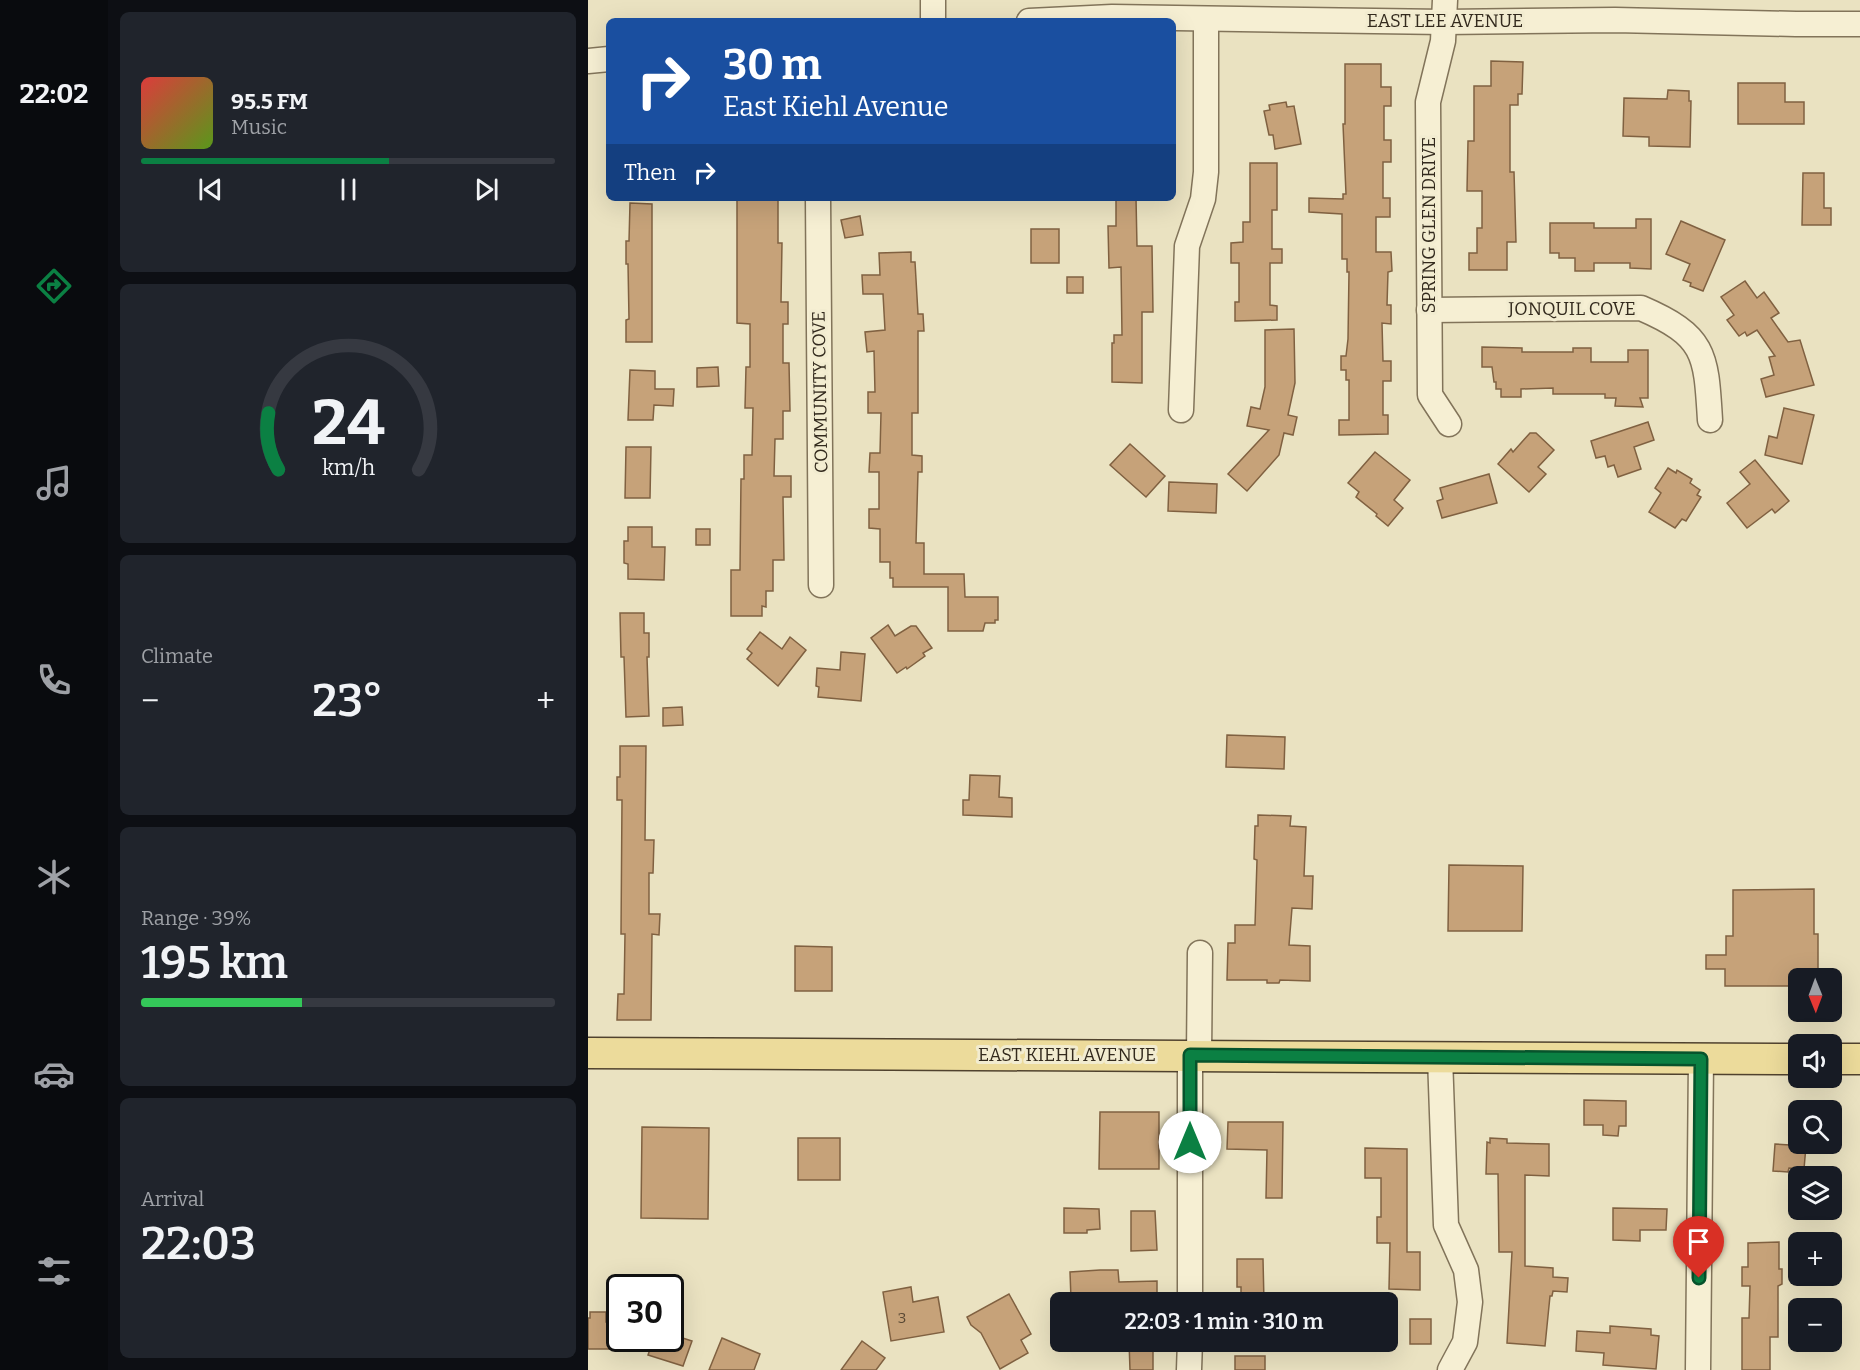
<!DOCTYPE html>
<html lang="en">
<head>
<meta charset="utf-8">
<style>
	body { margin:0; font-family:Bitter,serif; background:#20242c; color:#f1f3f6; height:100vh; display:flex; flex-direction:column; font-size:22px; white-space:nowrap }
	* { box-sizing:border-box; margin:0 }
	p { font-size:20px; color:#9ea1a6 }
	.icon { flex:none; width:33px; height:33px; fill:none; stroke:currentColor; stroke-width:2; stroke-linecap:round; stroke-linejoin:round }
	.map { position:relative; flex:1; overflow:hidden }
	.details { display:flex; flex-direction:column; gap:12px; padding:12px; background:#0d0f14; width:480px }
	.details>* { flex:none }
	.guide { position:absolute; left:18px; top:18px; width:570px; height:183px; border-radius:9px; box-shadow:0 6px 24px #0002; background:#1a4fa0; color:#fff; overflow:hidden }
	.needle { width:39px; rotate:179deg }
	.tools { position:absolute; left:1200px; top:968px; display:grid; gap:12px }
	.tools a { display:grid; place-items:center; width:54px; height:54px; border-radius:9px; background:#171b24; box-shadow:0 6px 24px #0002; font-size:30px }
	.speed { position:absolute; left:18px; top:1274px; display:flex; gap:12px; font-size:30px; font-weight:700; text-align:center }
	.speed>* { display:grid; place-content:center; width:78px; height:78px; border-radius:50%; background:#171b24; box-shadow:0 6px 24px #0002; line-height:1 }
	.speed .limit { border:3px solid #111; border-radius:9px; background:#fff; color:#111 }
	.pin { position:absolute; display:grid; place-items:center; width:51px; height:51px; color:#fff; margin:-62px -26px; border-radius:50% 50% 50% 0; rotate:-45deg; box-shadow:0 0 6px #0007 }
	.pin .icon { rotate:45deg }
	.me { position:absolute; width:66px; margin:-33px; rotate:0deg; stroke-linejoin:round; filter:drop-shadow(0 0 4px #0008) }
	.turn { display:flex; align-items:center; gap:21px; height:126px; padding:0 18px; font-size:27px }
	.turn .icon { width:78px; height:78px; stroke-width:2.5 }
	.turn b { display:block; font-size:42px; line-height:51px }
	.then { display:flex; align-items:center; height:57px; padding:0 18px; background:#0003; gap:12px; font-size:22px }
	.big { font-size:45px; font-weight:600; line-height:1.1 }
	.details .tile { flex:1; display:flex; flex-direction:column; justify-content:center; gap:9px; min-width:0; padding:0 21px; border-radius:9px; background:#20242c }
	.details .dial { align-items:center; gap:0 }
	.dial svg { height:156px; overflow:visible; fill:none; stroke:#363941; stroke-width:7; stroke-linecap:round; text-anchor:middle }
	.dial text { fill:#f1f3f6; stroke:none }
	.song { display:flex; align-items:center; gap:18px }
	.cover { width:72px; height:72px; border-radius:9px; background:linear-gradient(135deg,hsl(0 70% 55%),hsl(90 70% 35%)) }
	.played { height:6px; border-radius:3px; background:linear-gradient(90deg,#0b8043 60%,#363941 60%) }
	.keys { display:flex; justify-content:space-around; direction:ltr }
	.heat { display:flex; justify-content:space-between; align-items:center; font-size:33px; direction:ltr }
	.charge { height:9px; border-radius:4px; background:linear-gradient(90deg,#34c759 39%,#363941 0) }
	.trip { position:absolute; left:462px; top:1292px; width:348px; height:60px; border-radius:9px; background:#171b24; box-shadow:0 6px 24px #0002; font-weight:600; line-height:60px; text-align:center }
	main { display:flex; flex:1; min-height:0 }
	.dock { display:flex; flex-direction:column; width:108px; justify-content:space-around; align-items:center; background:#090b0e; color:#9ea1a6 }
	.dock .icon { width:42px; height:42px }
	.dock .selected { color:#0b8043 }
	.dock b { font-size:27px; color:#f1f3f6 }
	.map>svg:first-child { display:block }
	.building { fill:#c6a279; stroke:#806141; stroke-width:1.5 }
	.lines { fill:none; stroke-linecap:round; stroke-linejoin:round }
	.minor-casing { stroke:#82745a; stroke-width:27 }
	.major-casing { stroke:#50422e; stroke-width:33 }
	.minor { stroke:#f6efd3; stroke-width:24 }
	.major { stroke:#ecdb9b; stroke-width:30 }
	.route-casing { stroke:#07532c; stroke-width:15 }
	.route { stroke:#0b8043; stroke-width:10 }
	.labels { text-anchor:middle; dominant-baseline:central; stroke-width:6; stroke-linejoin:round; paint-order:stroke }
	.number-label { font-size:15px; fill:#584834 }
	.street-label { font-size:18px; fill:#332a1d; stroke:#f2ecd0 }
</style>
</head>
<body>
<main>
<nav class="dock">
<b>22:02</b>
<svg class="icon selected" aria-label="directions" viewBox="0 0 24 24"><path d="M12 3l9 9-9 9-9-9zM9 14v-3h6M13 9l2 2-2 2"/></svg>
<svg class="icon" aria-label="music" viewBox="0 0 24 24"><path d="M9 18V5l10-2v13"/><circle cx="6" cy="18" r="3"/><circle cx="16" cy="16" r="3"/></svg>
<svg class="icon" aria-label="phone" viewBox="0 0 24 24"><path d="M5 4h4l2 5-3 2q2 4 5 5l2-3 5 2v4C11 20 4 13 5 4z"/></svg>
<svg class="icon" aria-label="climate" viewBox="0 0 24 24"><path d="M12 3v18M4 7l16 10M4 17L20 7"/></svg>
<svg class="icon" aria-label="car" viewBox="0 0 24 24"><path d="M5 17H2v-5l4-1 3-4h7l3 4 3 1v5h-3M9 17h6M6 11h13"/><circle cx="7" cy="17" r="2"/><circle cx="17" cy="17" r="2"/></svg>
<svg class="icon" aria-label="filters" viewBox="0 0 24 24"><path d="M4 7h16M4 17h16"/><circle cx="9" cy="7" r="2"/><circle cx="15" cy="17" r="2"/></svg>
</nav>
<section class="details">
<div class="tile">
<div class="song"><i class="cover"></i><div><b>95.5 FM</b><p>Music</p></div></div>
<div class="played"></div>
<div class="keys"><svg class="icon" aria-label="previous" viewBox="0 0 24 24"><path d="M18 5L8 12l10 7zM5 5v14"/></svg><svg class="icon" aria-label="pause" viewBox="0 0 24 24"><path d="M8 5v14M16 5v14"/></svg><svg class="icon" aria-label="next" viewBox="0 0 24 24"><path d="M6 5l10 7-10 7zM19 5v14"/></svg></div>
</div>
<div class="tile dial"><svg viewBox="0 0 100 80">
<path d="M14 69A42 42 0 1 1 86 69"/>
<path d="M14 69A42 42 0 0 1 9 40" stroke="#0b8043"/>
<text x="50" y="56" font-size="32" font-weight="700">24</text>
<text x="50" y="72" font-size="11">km/h</text>
</svg></div>
<div class="tile"><p>Climate</p>
<div class="heat"><a>−</a><b class="big">23°</b><a>+</a></div>
</div>
<div class="tile"><p>Range · 39%</p><b class="big">195 km</b><div class="charge"></div></div>
<div class="tile"><p>Arrival</p><b class="big">22:03</b></div>
</section>
<div class="map">
<svg width="1272" height="1370" viewBox="0 0 1272 1370">
	<rect width="100%" height="100%" fill="#eae2c1"/>
	<g class="building">
		<path d="M903,61L935,62L934,94H930V105H922V172H926L928,242H919V270H881V253H889V228H894V191H879L880,141H886V86H903Z"/>
		<path d="M757,64H793V87H803V106H796V140H803V162H795V198H802V217H788V252H803L804,271L800,272L799,305H803V324L794,323L795,361H803V381H795V415H800V434L751,435V420H761V380H758V370H753V356H758L760,339L761,272H759V259H754V214L721,212V198L755,199V194H758L755,124H757Z"/>
		<path d="M1150,83H1197V102H1216V124H1150Z"/>
		<path d="M1080,90L1101,91V101H1103L1102,147L1061,146V137L1035,136L1036,98L1079,99Z"/>
		<path d="M698,102L699,107L706,106L713,144L687,149L685,135H681L676,111L682,110L681,105Z"/>
		<path d="M662,163H689V210H684V249H694V263H682V305L689,306V320L647,321V302H651V263H643V243L655,242V222H662Z"/>
		<path d="M1215,173H1236V208H1243V225H1214Z"/>
		<path d="M149,198H190V243H194L193,302H200V324H195V363H201L202,411H195V439H187L186,476H203V497H195L196,560H185V591H178V607L174,606V616H143V570H152L153,479H156V455H164L165,408H157L158,367H162V324L149,323Z"/>
		<path d="M528,198H548L549,246H564L565,312H554V383L524,382V343H526V335H534L533,267L521,268L520,226H528Z"/>
		<path d="M42,203L64,204V342H38V320L41,319L40,264H38V241H41Z"/>
		<path d="M272,216L275,235L257,238L253,220Z"/>
		<path d="M1048,219H1063V269L1042,268V263H1006V271H987V258H971V253H962V223H1006V228H1048Z"/>
		<path d="M1093,221L1137,240L1115,291L1102,286L1103,283L1095,280L1102,264L1078,254Z"/>
		<rect x="443" y="229" width="28" height="34"/>
		<path d="M323,252V262H327L330,314H335L336,331H330V413H324V455L334,456V472H330L328,543H336V574H376L377,597H410V620H407V623H397L395,631H360V587H305V578H302V562H292V529L281,528V509H291V472H281L282,453H292L293,413H280V392H287L286,351L279,352L277,332L297,330L295,294H275L274,275H292L291,253Z"/>
		<rect x="479" y="277" width="16" height="16"/>
		<path d="M1157,281L1169,298L1176,292L1191,313L1183,318L1200,342L1212,340L1226,385L1178,397L1173,379L1186,375L1181,357L1187,356L1169,330L1159,336L1157,332L1151,336L1139,320L1146,315L1133,297Z"/>
		<path d="M706,329L707,383L700,415L709,417L705,435L696,433L691,455L659,491L640,474L681,430L659,426L663,407L672,409L677,387V330Z"/>
		<path d="M894,347L934,348V352H985V348H1003V362H1040V350H1060V398H1052L1055,407L1027,406L1028,398H1017V394H965V388L933,389V397H913V389H908V382H906L904,367H894Z"/>
		<path d="M130,367L131,386L109,387V368Z"/>
		<path d="M42,370L67,371V389H86L85,406L66,405L65,420H40Z"/>
		<path d="M1196,408L1226,415L1214,464L1177,455L1181,436L1189,438Z"/>
		<path d="M1060,422L1066,440L1046,447L1053,469L1030,477L1026,465L1020,467L1017,456L1008,458L1003,441Z"/>
		<path d="M942,433H948L966,450L950,467L958,474L941,492L910,464L923,449L925,452Z"/>
		<path d="M542,444L577,476L558,497L522,465Z"/>
		<path d="M38,447H63L62,498H37Z"/>
		<path d="M787,452L822,480L806,500L815,508L800,526L788,516L789,514L768,497L771,492L760,483Z"/>
		<path d="M1167,460L1201,501L1187,513L1184,509L1159,528L1139,503L1162,484L1152,472Z"/>
		<path d="M1080,468L1088,473L1089,470L1104,479L1102,483L1112,490L1109,495L1113,497L1098,521L1094,519L1087,528L1061,512L1073,493L1067,488Z"/>
		<path d="M901,474L909,503L854,518L849,501L855,499L852,488Z"/>
		<path d="M581,482L629,484L628,513L580,511Z"/>
		<path d="M40,527H64V547H77L76,580L40,579V564L36,563V541H40Z"/>
		<rect x="108" y="529" width="14" height="16"/>
		<path d="M32,613H56V633H61V657H59L61,716L38,717L36,657H33Z"/>
		<path d="M300,625L307,636L323,626H328L344,648L335,653L337,656L319,669L318,667L309,673L283,638Z"/>
		<path d="M172,632L194,649L202,637L218,650L190,686L159,659L164,653L159,649Z"/>
		<path d="M253,652L277,654L273,701L230,697L231,687L228,686L229,668L252,670Z"/>
		<path d="M94,707L95,725L75,726V708Z"/>
		<path d="M639,735L697,737L696,769L638,767Z"/>
		<path d="M32,746H58L57,840H66L65,873H61V914H72L71,935L64,934L63,1020H29L30,994H36L37,934H33L34,800H29V777H32Z"/>
		<path d="M382,775L412,776L411,797L424,798V817L375,815V800H381Z"/>
		<path d="M670,815L703,816L702,826L718,827L716,876H725L724,909L704,908L701,945L722,946V981L692,980L691,983H679V980H639L640,943H647V925H667L669,860L666,859L667,826H670Z"/>
		<path d="M861,865L935,866L934,931H860Z"/>
		<path d="M1226,889V934H1230V978H1210V986H1137V969H1118V955H1138V936H1145V890Z"/>
		<path d="M207,946L244,947V991H207Z"/>
		<path d="M996,1100L1038,1101V1126H1031L1030,1136L1015,1135V1125H996Z"/>
		<path d="M512,1112H571V1169H511Z"/>
		<path d="M640,1122H695L694,1198H678L679,1150L639,1149Z"/>
		<path d="M54,1127L121,1128L120,1219L53,1218Z"/>
		<rect x="210" y="1138" width="42" height="42"/>
		<path d="M902,1138L919,1139V1143L961,1144V1176L937,1175V1266L965,1268V1277L980,1278L979,1292L965,1291L964,1296H962L957,1346L919,1343L924,1252H911L910,1174H898L899,1142L902,1143Z"/>
		<path d="M1187,1144L1218,1146L1216,1169L1201,1168L1200,1172L1185,1171Z"/>
		<path d="M777,1148L819,1149V1252H832V1290L801,1289L802,1243H789V1217H793V1178H777Z"/>
		<path d="M476,1208L511,1209L512,1229L499,1230V1233H476Z"/>
		<path d="M1025,1208L1079,1209L1078,1230H1052V1241L1025,1240Z"/>
		<path d="M543,1211H567L569,1250L543,1251Z"/>
		<path d="M1191,1242V1269H1194V1284L1190,1286V1337H1182V1370H1154V1318H1161L1162,1286H1154V1267H1160V1243Z"/>
		<path d="M649,1259H675L676,1302H653V1287H649Z"/>
		<path d="M512,1270H530L531,1282L569,1281V1298L483,1299L482,1272Z"/>
		<path d="M323,1287L325,1302L350,1297L356,1332L303,1341L295,1292Z"/>
		<path d="M421,1294L443,1334L433,1340L440,1353L412,1369L393,1333L383,1325L379,1317Z"/>
		<path d="M2,1312H18V1322H28V1349H0V1318H2Z"/>
		<rect x="822" y="1319" width="21" height="25"/>
		<path d="M1022,1326L1063,1329V1335L1071,1336L1068,1369L1015,1365L1016,1353L988,1351L989,1331L1022,1333Z"/>
		<path d="M82,1334L104,1341L95,1366L60,1355L66,1338H82Z"/>
		<path d="M134,1338L172,1354L166,1370H121Z"/>
		<path d="M274,1341L297,1358L288,1370H253Z"/>
		<path d="M541,1341H565V1370H542Z"/>
		<rect x="647" y="1356" width="30" height="14"/>
	</g>
	<g class="lines">
		<g class="minor-casing">
			<g id="minor">
				<path d="M345,0V21"/>
				<path d="M857,0L855,41L840,102L842,395L861,424"/>
				<path d="M441,21L524,17L856,22L1027,20L1208,24H1272"/>
				<path d="M0,61L21,59"/>
				<path d="M230,198L233,585"/>
				<path d="M841,310L1053,308C1118,336 1118,354 1122,420"/>
				<path d="M593,410L599,246L615,199L618,172V19"/>
				<path d="M611,1055L612,953"/>
				<path d="M852,1057L858,1225L878,1270L882,1302L877,1342L862,1370"/>
				<path d="M602,1302V1055"/>
				<path d="M601,1370L602,1341"/>
				<path d="M1110,1370L1113,1059"/>
			</g>
		</g>
		<g class="major-casing">
			<g id="major">
				<path d="M0,1053L1210,1059"/>
				<path d="M1244,1059H1272"/>
			</g>
		</g>
		<use href="#minor" class="minor"/>
		<use href="#major" class="major"/>
	</g>
	<g class="lines">
		<g class="route-casing">
			<path id="route" d="M602,1142V1055L1113,1059L1111,1278"/>
		</g>
		<use href="#route" class="route"/>
	</g>
	<g class="labels">
		<g class="number-label">
			<text x="314" y="1318">3</text>
		</g>
		<g class="street-label">
			<text x="857" y="21">EAST LEE AVENUE</text>
			<text transform="translate(841 225) rotate(-90)">SPRING GLEN DRIVE</text>
			<text x="984" y="309">JONQUIL COVE</text>
			<text transform="translate(232 392) rotate(-91)">COMMUNITY COVE</text>
			<text x="479" y="1055">EAST KIEHL AVENUE</text>
		</g>
	</g>
</svg>
<div class="tools">
<a><svg class="needle" viewBox="-14 -14 28 28"><path d="M0-13l5 13h-10z" fill="#e53935"/><path d="M0 13l5-13h-10z" fill="#9ea1a6"/></svg></a>
<a><svg class="icon" aria-label="sound" viewBox="0 0 24 24"><path d="M4 9h4l5-4v14l-5-4H4zM17 9q2 3 0 6"/></svg></a>
<a><svg class="icon" aria-label="search" viewBox="0 0 24 24"><circle cx="10" cy="10" r="6"/><path d="M15 15l6 6"/></svg></a>
<a><svg class="icon" aria-label="layers" viewBox="0 0 24 24"><path d="M12 4l9 5-9 5-9-5zM3 14l9 5 9-5"/></svg></a>
<a>+</a>
<a>−</a>
</div>
<div class="speed"><div class="limit">30</div></div>
<div class="pin" style="left:1111px;top:1278px;background:#d93025"><svg class="icon" aria-label="arrive" viewBox="0 0 24 24"><path d="M6 21V4h12l-3 4 3 4H6"/></svg></div>
<svg class="me" style="left:602px;top:1142px" viewBox="-20 -20 40 40"><circle r="19" fill="#fff"/><path d="M0-13L10 11 0 6-10 11z" fill="#0b8043"/></svg>
<div class="trip">22:03 · 1 min · 310 m</div>
<div class="guide">
<div class="turn"><svg class="icon" aria-label="right" viewBox="0 0 24 24"><path d="M7 20v-9h11M14 6l5 5-5 5"/></svg><div><b>30 m</b>East Kiehl Avenue</div></div>
<div class="then">Then<svg class="icon" aria-label="right" viewBox="0 0 24 24"><path d="M7 20v-9h11M14 6l5 5-5 5"/></svg></div>
</div>
</div>
</main>
</body>
</html>
